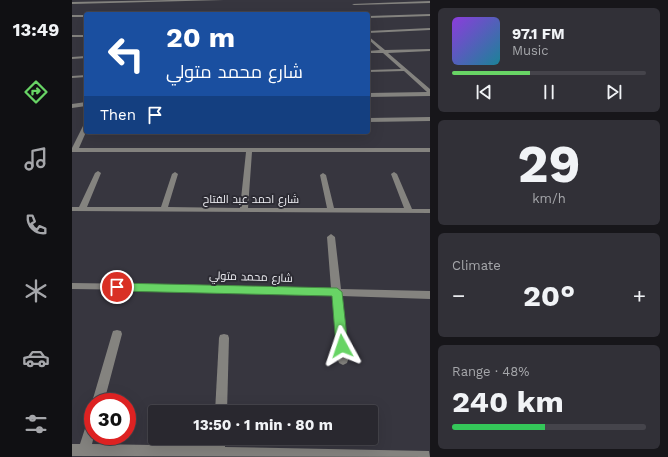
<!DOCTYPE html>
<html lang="en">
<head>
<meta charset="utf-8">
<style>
	body { margin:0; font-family:"Work Sans",Cairo,sans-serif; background:#313037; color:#f1f3f6; height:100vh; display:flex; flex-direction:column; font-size:15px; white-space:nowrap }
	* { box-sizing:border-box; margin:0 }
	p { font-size:13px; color:#a5a6aa }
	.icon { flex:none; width:22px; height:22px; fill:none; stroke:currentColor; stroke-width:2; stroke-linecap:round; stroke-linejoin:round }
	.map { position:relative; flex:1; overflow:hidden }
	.drawer { display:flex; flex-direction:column; gap:8px; padding:8px; background:#17161a; width:238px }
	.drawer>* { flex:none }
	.top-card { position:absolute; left:12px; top:12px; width:286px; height:122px; border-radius:4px; box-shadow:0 4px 16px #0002,0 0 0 1px #45444b; background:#1a4fa0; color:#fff; overflow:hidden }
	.speed { position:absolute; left:12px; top:393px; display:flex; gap:8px; font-size:20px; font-weight:700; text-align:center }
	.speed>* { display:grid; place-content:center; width:52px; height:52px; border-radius:50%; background:#29282f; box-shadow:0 4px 16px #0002,0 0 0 1px #45444b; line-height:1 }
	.speed .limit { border:6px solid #d22; background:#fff; color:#111 }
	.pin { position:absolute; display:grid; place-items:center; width:34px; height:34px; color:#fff; margin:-17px; border:2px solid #fff; border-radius:50%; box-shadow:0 1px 4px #0007 }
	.me { position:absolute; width:44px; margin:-22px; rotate:355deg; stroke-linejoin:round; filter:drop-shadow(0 0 3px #0008) }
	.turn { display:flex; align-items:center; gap:14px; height:84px; padding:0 16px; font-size:18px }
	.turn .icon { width:52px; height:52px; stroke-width:2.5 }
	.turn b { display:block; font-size:28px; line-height:34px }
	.then { display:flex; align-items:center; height:38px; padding:0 16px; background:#0003; gap:8px; font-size:15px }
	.big { font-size:30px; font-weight:700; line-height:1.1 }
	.drawer .widget { flex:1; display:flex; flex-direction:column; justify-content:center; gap:6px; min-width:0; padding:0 14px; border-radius:6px; background:#313037 }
	.drawer .dial { align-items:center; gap:0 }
	.dial b { font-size:52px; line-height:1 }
	.song { display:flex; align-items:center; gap:12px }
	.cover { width:48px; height:48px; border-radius:6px; background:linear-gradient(135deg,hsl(270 70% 55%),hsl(190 70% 35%)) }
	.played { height:4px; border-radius:2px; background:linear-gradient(90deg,#68d465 40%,#45444b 40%) }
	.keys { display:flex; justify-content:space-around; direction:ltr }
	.heat { display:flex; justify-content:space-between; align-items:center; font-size:22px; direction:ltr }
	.charge { height:6px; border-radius:3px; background:linear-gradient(90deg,#34c759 48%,#45444b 0) }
	.trip { position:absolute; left:76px; top:405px; width:230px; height:40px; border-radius:4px; background:#29282f; box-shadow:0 4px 16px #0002,0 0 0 1px #45444b; font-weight:700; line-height:40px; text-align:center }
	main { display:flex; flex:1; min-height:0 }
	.tabs { display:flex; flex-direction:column; width:72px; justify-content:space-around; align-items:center; background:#101013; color:#a5a6aa }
	.tabs .icon { width:28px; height:28px }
	.tabs .on { color:#68d465 }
	.tabs b { font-size:18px; color:#f1f3f6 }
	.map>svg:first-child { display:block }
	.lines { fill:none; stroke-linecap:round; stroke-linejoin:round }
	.minor { fill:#84837f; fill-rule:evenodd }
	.route { fill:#68d465; stroke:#448a42 }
	.labels { text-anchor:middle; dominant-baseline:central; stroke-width:4; stroke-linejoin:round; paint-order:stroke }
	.street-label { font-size:11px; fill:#f1f1f6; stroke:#2d2c34 }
</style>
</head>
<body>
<main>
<nav class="tabs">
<b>13:49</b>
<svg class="icon on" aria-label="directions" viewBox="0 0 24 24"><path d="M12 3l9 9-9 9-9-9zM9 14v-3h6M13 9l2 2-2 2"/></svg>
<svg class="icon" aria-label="music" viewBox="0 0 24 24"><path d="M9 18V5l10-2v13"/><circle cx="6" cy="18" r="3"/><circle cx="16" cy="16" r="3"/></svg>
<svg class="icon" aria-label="phone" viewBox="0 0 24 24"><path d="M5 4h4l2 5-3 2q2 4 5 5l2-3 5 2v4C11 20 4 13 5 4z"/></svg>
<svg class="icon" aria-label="climate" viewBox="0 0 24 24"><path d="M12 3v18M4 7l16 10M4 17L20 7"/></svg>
<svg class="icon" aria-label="car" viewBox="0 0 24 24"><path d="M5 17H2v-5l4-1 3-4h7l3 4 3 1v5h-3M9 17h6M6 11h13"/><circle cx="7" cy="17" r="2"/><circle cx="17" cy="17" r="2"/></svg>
<svg class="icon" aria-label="filters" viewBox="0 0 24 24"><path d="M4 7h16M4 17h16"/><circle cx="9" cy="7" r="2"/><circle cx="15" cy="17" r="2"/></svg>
</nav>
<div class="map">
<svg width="358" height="457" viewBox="0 0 358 457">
	<rect width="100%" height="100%" fill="#37363f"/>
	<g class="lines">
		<g class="minor">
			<path d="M99,0H152L0,4V2Z"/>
			<path d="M358,1V3L282,5L280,4Z"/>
			<path d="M283,12L284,14H170L172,13Z"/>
			<path d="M358,14V16L296,18V16Z"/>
			<rect x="0" y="15" width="14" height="2"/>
			<path d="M358,28V30L296,33V31Z"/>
			<rect x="0" y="35" width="14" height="2"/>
			<path d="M296,36L313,50L358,49V51L316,53L358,89V96L296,97V93L355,92L332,71L296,72V70L329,69L311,53H296V51L308,50L296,39Z"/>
			<path d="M14,56V58L0,59V57Z"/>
			<path d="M14,75V77L0,78V76Z"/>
			<path d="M14,102V106L0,108V104Z"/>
			<path d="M358,117V121L296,122V118Z"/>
			<path d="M14,124V132L7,148H358V152H180L176,208H255L248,175L251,173L254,175L262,208H332L319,174L322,172L325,174L340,209H358V213L0,211V207H7L23,173L26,171L29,173L15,207H89L100,174L103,172L106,174L96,207L168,208L174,152H0V148L11,126Z"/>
			<path d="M259,234L263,237L269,289L358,291V299L269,296L276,360L275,363L271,365L267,363L266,360L260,295L136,291L0,289V283L136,285L259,288L255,237Z"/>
			<path d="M45,330L49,331L50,334L32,402H21V404L20,402L40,334L41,331Z"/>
			<path d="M152,334L156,335L157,338L155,412H143L147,338L148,335Z"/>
			<path d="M21,414V436H22L20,444L141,446V438H153V447L357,451L358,457L0,456V444H8L17,416Z"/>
		</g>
	</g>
	<path class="route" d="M45,283L265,288L270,292L276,346L274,350L270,352L265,350L264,346L260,296L45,291L40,287Z"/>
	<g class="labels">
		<g class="street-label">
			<text x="179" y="199">شارع احمد عبد الفتاح</text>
			<text transform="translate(179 277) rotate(2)">شارع محمد متولي</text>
		</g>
	</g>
</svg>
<div class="speed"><div class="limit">30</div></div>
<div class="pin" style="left:45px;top:287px;background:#d93025"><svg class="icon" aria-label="arrive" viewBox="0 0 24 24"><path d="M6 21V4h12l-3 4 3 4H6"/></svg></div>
<svg class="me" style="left:270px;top:346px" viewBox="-20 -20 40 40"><path d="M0-17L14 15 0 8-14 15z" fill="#68d465" stroke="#fff" stroke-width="4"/></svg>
<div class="trip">13:50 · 1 min · 80 m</div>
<div class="top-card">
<div class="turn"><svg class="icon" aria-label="left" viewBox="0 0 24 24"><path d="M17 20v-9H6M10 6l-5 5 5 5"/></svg><div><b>20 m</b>شارع محمد متولي</div></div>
<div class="then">Then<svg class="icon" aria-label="arrive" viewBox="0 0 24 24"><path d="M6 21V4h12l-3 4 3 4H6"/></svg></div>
</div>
</div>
<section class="drawer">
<div class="widget">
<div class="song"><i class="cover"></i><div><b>97.1 FM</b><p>Music</p></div></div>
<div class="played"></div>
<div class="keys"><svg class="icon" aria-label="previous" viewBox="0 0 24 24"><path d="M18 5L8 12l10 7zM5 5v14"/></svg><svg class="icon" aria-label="pause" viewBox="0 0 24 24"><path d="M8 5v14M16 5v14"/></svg><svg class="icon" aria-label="next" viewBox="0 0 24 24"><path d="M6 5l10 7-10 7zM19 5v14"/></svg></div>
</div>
<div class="widget dial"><b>29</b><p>km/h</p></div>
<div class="widget"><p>Climate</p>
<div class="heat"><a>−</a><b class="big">20°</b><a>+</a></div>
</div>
<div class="widget"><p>Range · 48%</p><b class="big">240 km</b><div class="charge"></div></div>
</section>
</main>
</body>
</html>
